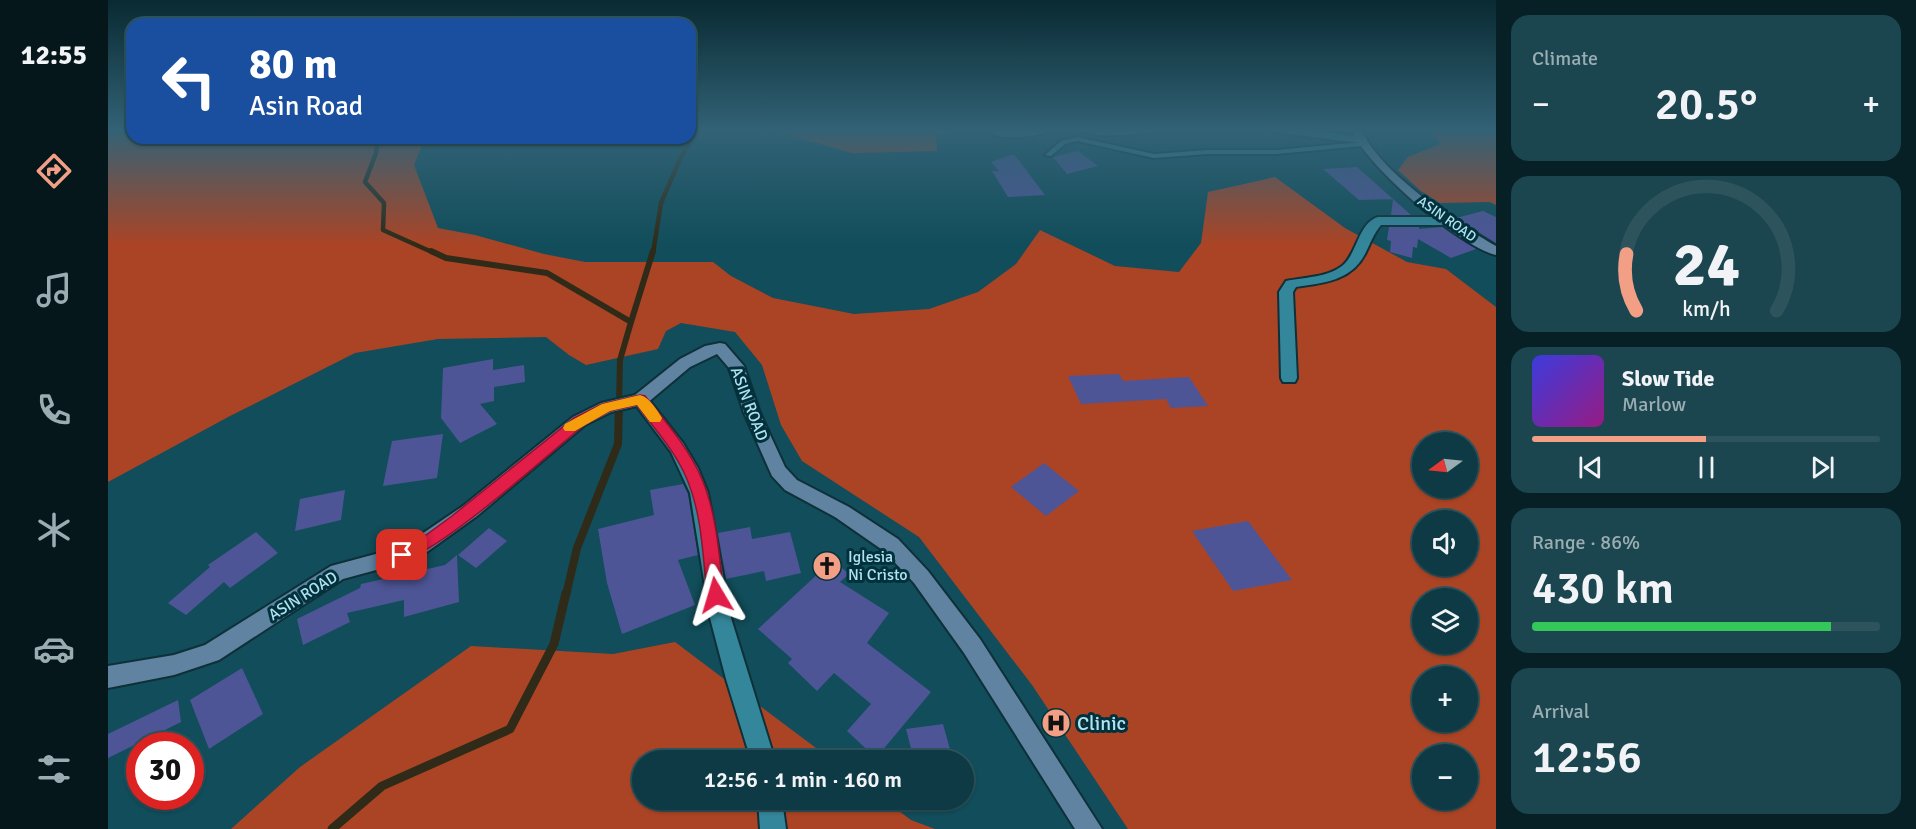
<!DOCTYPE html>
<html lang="en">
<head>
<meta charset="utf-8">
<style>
	body { margin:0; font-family:Signika,sans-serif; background:#1b454f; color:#f1f3f6; height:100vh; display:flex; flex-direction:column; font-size:22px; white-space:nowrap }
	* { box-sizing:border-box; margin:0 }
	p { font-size:20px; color:#9aadb2 }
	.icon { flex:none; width:33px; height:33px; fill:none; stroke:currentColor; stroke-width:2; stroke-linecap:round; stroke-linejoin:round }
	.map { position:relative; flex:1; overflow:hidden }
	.drawer { display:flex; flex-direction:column; gap:15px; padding:15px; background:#072025; width:420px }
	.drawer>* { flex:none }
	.hud { position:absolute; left:18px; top:18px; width:570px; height:126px; border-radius:18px; box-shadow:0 2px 4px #0004,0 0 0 2px #2d545d; background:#1a4fa0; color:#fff; overflow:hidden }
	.needle { width:39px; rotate:255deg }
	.controls { position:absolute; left:1304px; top:432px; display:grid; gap:12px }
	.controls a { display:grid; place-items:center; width:66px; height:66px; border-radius:50%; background:#0d3a44; box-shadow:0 2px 4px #0004,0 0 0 2px #2d545d; font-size:30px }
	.speed { position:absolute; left:18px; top:732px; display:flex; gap:12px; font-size:30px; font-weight:700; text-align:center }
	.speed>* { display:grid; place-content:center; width:78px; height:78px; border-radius:50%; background:#0d3a44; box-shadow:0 2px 4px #0004,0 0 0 2px #2d545d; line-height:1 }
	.speed .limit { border:9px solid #d22; background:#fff; color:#111 }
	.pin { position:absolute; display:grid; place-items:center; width:51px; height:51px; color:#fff; margin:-26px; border-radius:12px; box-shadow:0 3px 9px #0006 }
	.me { position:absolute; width:66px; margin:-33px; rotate:353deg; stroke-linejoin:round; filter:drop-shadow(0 0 4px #0008) }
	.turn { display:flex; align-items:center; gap:21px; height:126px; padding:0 24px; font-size:27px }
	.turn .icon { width:78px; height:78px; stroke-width:2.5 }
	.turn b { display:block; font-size:42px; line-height:51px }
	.big { font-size:45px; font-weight:600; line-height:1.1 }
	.drawer .card { flex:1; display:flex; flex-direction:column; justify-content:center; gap:9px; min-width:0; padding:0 21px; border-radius:18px; background:#1b454f }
	.drawer .dial { align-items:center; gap:0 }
	.dial svg { height:156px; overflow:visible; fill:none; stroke:#2d545d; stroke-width:7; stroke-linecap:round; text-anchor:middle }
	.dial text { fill:#f1f3f6; stroke:none }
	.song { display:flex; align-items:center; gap:18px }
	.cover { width:72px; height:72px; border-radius:9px; background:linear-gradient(135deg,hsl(240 70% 55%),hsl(310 70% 35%)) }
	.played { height:6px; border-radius:3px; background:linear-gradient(90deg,#f39f86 50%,#2d545d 50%) }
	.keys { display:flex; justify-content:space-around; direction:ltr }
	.heat { display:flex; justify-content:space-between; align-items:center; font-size:33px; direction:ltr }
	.charge { height:9px; border-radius:4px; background:linear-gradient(90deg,#34c759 86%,#2d545d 0) }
	.trip { position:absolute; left:524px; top:750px; width:342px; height:60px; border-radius:30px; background:#0d3a44; box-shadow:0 2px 4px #0004,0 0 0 2px #2d545d; font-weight:600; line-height:60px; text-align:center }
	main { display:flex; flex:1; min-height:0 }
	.tab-bar { display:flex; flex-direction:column; width:108px; justify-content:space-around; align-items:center; background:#05171b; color:#9aadb2 }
	.tab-bar .icon { width:42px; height:42px }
	.tab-bar .current { color:#f39f86 }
	.tab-bar b { font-size:27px; color:#f1f3f6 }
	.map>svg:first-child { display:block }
	.green { fill:#ab4425; fill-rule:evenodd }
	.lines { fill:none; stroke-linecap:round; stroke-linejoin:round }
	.stream-far3 { stroke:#2f2b18; stroke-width:4.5 }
	.stream-far2 { stroke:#2f2b18; stroke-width:6 }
	.stream-far1 { stroke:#2f2b18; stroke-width:8 }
	.stream { stroke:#2f2b18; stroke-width:9 }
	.building { fill:#4e5596 }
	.service-casing { stroke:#0e3038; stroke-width:4 }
	.minor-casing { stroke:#0e3038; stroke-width:4 }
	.secondary-casing { stroke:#0e3038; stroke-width:4 }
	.service { fill:#34869a; fill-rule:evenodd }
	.minor { fill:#34869a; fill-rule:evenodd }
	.secondary { fill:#5f83a1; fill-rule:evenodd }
	.route { fill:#e11d48; stroke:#92132f; stroke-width:1.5 }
	.slow { fill:#f59e0b }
	.labels { text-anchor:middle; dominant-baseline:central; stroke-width:6; stroke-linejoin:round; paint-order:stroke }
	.far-street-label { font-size:14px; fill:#b3e2f0; stroke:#00313c }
	.street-label { font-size:16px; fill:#b3e2f0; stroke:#00313c }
	.poi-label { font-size:16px; fill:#b3e2f0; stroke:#00313c; text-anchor:start }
	.near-poi-label { font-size:20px; fill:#b3e2f0; stroke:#00313c; text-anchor:start }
</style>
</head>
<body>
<main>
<nav class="tab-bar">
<b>12:55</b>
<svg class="icon current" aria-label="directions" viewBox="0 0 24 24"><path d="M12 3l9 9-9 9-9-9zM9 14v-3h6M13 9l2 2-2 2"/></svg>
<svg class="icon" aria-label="music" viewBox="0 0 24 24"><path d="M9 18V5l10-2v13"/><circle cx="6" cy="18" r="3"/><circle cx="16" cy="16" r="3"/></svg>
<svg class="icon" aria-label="phone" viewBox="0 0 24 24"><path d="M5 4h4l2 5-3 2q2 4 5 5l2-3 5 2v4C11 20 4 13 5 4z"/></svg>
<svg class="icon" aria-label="climate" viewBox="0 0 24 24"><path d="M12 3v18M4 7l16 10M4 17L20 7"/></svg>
<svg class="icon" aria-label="car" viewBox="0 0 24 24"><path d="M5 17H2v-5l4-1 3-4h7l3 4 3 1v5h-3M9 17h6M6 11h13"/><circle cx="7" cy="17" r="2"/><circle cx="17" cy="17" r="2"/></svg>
<svg class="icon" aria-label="filters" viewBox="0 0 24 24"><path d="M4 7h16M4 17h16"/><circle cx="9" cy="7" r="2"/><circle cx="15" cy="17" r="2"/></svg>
</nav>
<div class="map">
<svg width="1388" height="829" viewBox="0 0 1388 829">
	<rect width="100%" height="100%" fill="#114d5a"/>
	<g class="green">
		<path d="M0,129H24V138H317L306,165L330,228L367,235L436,254L477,262H605L623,276L665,298L746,314L821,309L870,292L908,264L932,230L1007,266L1071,272L1093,243L1100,192L1167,177L1237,228L1299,262L1338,269L1388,307V829H1020L924,685L811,537L694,461L673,425L654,365L627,332L573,323L558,331L550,349L478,365L461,355L438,337L330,339L247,353L122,416L0,482ZM1314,442H1359V488H1314ZM1314,520H1359V566H1314ZM1314,598H1359V644H1314ZM1314,676H1359V722H1314ZM1314,754H1359V800H1314Z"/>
		<path d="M659,129H841V134L828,136L829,151L744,153Z"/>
		<path d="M1323,129H1388V205L1382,202L1332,203L1313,191L1290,170L1300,157L1332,144Z"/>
		<path d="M567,642L724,760H534V800H776L803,820L827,829H123L192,767L363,646L505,654Z"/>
	</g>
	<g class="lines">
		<g class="stream-far3">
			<path d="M270,138L268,153L257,182L276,203L275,230L326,253"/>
			<path d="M545,253L553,203L572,159L590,129"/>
		</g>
		<g class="stream-far2">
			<path d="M323,251L338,258L439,273L523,322L512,360L511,405"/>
			<path d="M523,322L545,251"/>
		</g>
		<path class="stream-far1" d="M458,595L469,548L510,444L511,404"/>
		<path class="stream" d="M224,829L274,786L402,729L446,644L458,593"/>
	</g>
	<g class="building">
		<path d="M970,151L990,166L959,174L945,157Z"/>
		<path d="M906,154L937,195L900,197L884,171H891L883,162Z"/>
		<path d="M1249,167L1303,215H1283L1285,199L1251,200L1215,169Z"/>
		<path d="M1375,211L1388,217V243L1348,218Z"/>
		<path d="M1281,227H1311V229L1335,227L1368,249L1343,258L1310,239L1309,248L1305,247L1304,258L1282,252L1283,241L1279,240Z"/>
		<path d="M385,359V370L416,365L417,382L386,387V401L372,404L389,424L352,443L333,418L335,368Z"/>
		<path d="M1011,374L1015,381L1081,377L1100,406L1063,408L1058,399L973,404L960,376Z"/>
		<path d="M335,434L329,478L275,486L284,441Z"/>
		<path d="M936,463L971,491L938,516L903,487Z"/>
		<path d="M575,484L580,494L590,555L570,560L587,605L514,634L499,583L490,529L546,515L542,490Z"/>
		<path d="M237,490L233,520L187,531L192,499Z"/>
		<path d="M1140,521L1184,580L1125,591L1084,531Z"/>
		<path d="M642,527L644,539L682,532L693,573L658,581L656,571L618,579L610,533Z"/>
		<path d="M381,528L399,541L368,568L350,555Z"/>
		<path d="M148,532L170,553L122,588L116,582L78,615L60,603L102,567L100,565Z"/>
		<path d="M349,555L351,602L296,617V600L239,613L242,622L195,645L189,619L252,588L253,584L337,565Z"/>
		<path d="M725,560L741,574L732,582L781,613L759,643L823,692L768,758L739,731L763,704L726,673L709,691L680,663L684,659L650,629Z"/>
		<path d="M134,668L155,714L101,749L82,700Z"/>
		<path d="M70,700L73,722L0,758V734Z"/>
		<path d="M835,724L845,760H806L798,729Z"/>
	</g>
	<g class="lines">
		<g class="service-casing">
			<path id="service" d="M969,137L1046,154L1099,150H1168L1254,142L1257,144L1254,146L1168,154H1099L1046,158L969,141L957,144L943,156L937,155L953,141Z"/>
		</g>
		<g class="minor-casing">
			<g id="minor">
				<path d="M945,129C934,137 893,141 883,133L888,130Z"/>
				<path d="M972,129H1050L1045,132C1026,134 987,140 972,129Z"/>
				<path d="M1161,129H1193L1252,137L1257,140L1252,143L1166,132Z"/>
				<path d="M1270,217H1337L1343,221L1337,225H1273C1266,233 1262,244 1257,254C1243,281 1215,283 1188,287L1185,292L1189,378L1187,382H1175L1173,378L1171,292L1178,281C1196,277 1218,278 1234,266C1249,255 1250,223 1270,217Z"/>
				<path d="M532,394L538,396L575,443L590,468L600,493L623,618L667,760H643L618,679L602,618L582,493L563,452L524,400L526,396Z"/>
				<path d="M650,800H674L678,829H652Z"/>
			</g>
		</g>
		<g class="secondary-casing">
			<g id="secondary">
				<path d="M1243,129H1253C1272,173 1347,222 1388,246V255C1351,246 1257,165 1243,129Z"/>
				<path d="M612,343L617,344L636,366L652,413L677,467L689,480L741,507L790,539L820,571L872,639L994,829H967L856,653L806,583L776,551L727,517L677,490L664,476L636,413L621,368L609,354L582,367L538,404L503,412L477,425L369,516L316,554L294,563L235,579L111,660L66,675L0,688V666L66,655L97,645L223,566L290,548L302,542L355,506L465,417L493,403L527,395L572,359L597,346Z"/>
			</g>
		</g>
		<use href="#service" class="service"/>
		<use href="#minor" class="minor"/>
		<use href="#secondary" class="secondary"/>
	</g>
	<linearGradient id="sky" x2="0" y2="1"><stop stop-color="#092a32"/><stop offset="0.53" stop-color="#326276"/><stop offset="1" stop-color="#326276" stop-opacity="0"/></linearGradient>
	<rect width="1388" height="245" fill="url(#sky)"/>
	<path class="route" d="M532,395L537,396C557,421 580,447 593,477C609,513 611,556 616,595L614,600L608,603L602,600L599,595C595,557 594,513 578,477C567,451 546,428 529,405L502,411L476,425C449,447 314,569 288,560L286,555L288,550L318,535L344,516L466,418L494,404Z"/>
	<path class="slow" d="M532,395C541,397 549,410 554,418L552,422H542L529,405L502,411L467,431H457L455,428L457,424L494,404Z"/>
	<defs>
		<g id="church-disc" transform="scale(1.5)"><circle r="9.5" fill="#f39f86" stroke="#00313c"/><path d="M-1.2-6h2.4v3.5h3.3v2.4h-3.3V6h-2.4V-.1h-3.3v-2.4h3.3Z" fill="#111"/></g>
		<g id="hospital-disc" transform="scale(1.5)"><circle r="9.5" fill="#f39f86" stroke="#00313c"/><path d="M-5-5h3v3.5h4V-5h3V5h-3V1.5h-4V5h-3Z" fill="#111"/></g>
	</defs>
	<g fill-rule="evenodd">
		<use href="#church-disc" x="719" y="566"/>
		<use href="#hospital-disc" x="948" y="723"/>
	</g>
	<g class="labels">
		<g class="far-street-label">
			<text transform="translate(1339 219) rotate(35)">ASIN ROAD</text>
		</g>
		<g class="street-label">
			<text transform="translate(641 404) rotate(69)">ASIN ROAD</text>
			<text transform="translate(195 596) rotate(-32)">ASIN ROAD</text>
		</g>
		<g class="poi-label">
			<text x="740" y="557">Iglesia<tspan x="740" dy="18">Ni Cristo</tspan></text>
		</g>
		<g class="near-poi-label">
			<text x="969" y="723">Clinic</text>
		</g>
	</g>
</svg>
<div class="controls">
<a><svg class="needle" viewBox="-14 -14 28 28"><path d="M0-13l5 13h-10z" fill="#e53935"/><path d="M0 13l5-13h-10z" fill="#9aadb2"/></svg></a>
<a><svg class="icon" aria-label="sound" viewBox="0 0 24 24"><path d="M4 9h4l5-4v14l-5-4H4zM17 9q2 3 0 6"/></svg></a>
<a><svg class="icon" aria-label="layers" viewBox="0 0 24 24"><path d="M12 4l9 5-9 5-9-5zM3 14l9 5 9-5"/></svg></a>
<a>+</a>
<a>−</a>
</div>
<div class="speed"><div class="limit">30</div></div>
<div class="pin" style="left:294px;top:555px;background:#d93025"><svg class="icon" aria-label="arrive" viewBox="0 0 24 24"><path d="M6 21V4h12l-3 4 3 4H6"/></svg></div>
<svg class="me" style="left:608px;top:595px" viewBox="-20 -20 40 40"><path d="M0-17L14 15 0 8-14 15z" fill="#e11d48" stroke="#fff" stroke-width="4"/></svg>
<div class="trip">12:56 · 1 min · 160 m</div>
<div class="hud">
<div class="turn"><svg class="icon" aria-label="left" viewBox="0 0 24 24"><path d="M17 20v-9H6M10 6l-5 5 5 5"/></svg><div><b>80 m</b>Asin Road</div></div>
</div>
</div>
<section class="drawer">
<div class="card"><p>Climate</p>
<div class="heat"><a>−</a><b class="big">20.5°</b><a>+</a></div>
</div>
<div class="card dial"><svg viewBox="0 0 100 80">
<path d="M14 69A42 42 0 1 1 86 69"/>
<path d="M14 69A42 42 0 0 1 9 40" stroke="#f39f86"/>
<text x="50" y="56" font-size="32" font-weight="700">24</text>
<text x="50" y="72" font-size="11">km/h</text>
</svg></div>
<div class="card">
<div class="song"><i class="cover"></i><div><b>Slow Tide</b><p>Marlow</p></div></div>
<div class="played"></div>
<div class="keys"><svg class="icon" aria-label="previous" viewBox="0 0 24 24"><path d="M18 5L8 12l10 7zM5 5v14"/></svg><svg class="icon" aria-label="pause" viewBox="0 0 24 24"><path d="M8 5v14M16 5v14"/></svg><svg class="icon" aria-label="next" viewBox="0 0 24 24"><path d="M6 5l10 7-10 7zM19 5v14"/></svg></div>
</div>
<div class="card"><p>Range · 86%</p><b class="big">430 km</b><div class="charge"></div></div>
<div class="card"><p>Arrival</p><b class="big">12:56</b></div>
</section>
</main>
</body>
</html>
